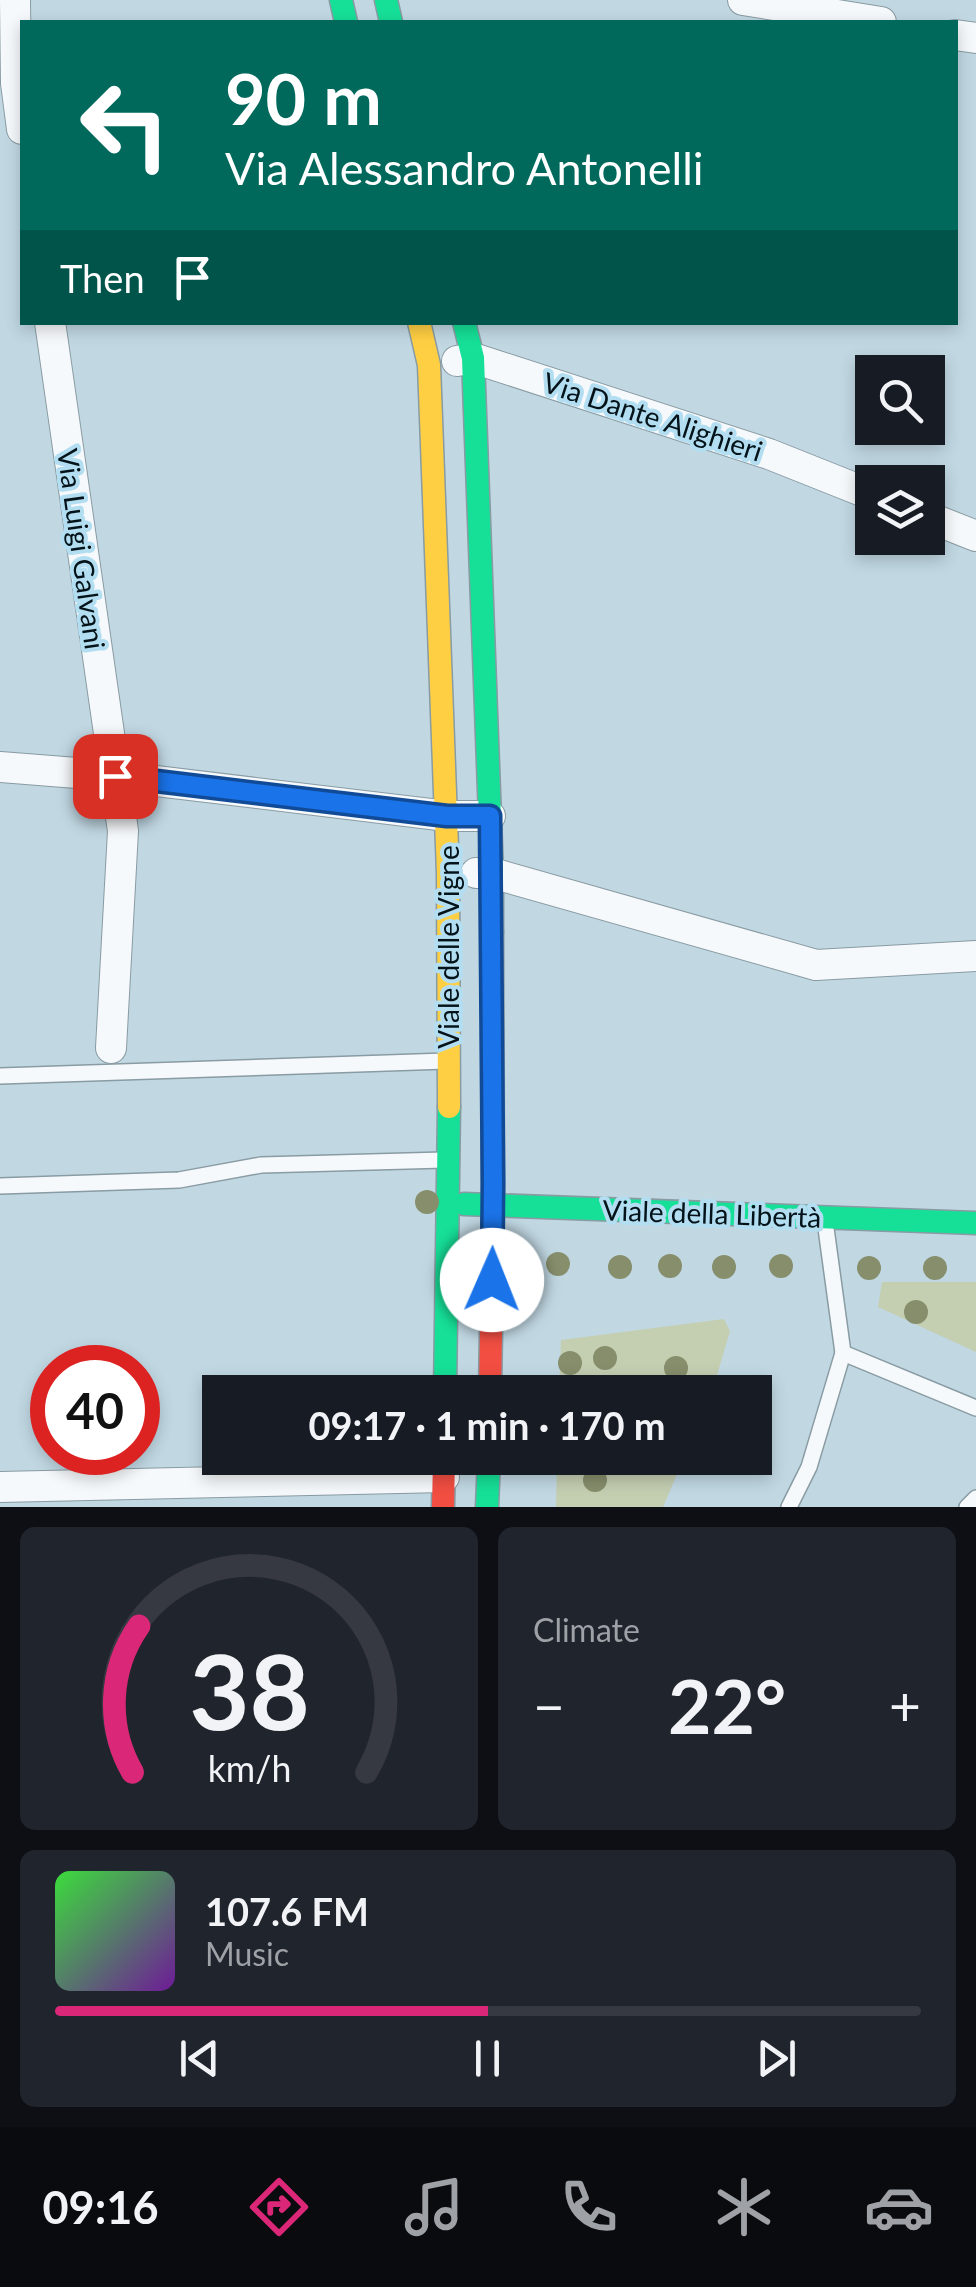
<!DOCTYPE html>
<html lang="en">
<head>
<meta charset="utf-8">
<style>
	body { margin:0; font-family:Lato,sans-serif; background:#20242c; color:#f1f3f6; height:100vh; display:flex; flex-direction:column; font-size:38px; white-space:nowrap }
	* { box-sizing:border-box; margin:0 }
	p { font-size:32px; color:#9ea1a6 }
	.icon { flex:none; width:55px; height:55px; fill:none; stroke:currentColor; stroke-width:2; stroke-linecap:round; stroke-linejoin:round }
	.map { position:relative; height:1507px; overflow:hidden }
	.side { display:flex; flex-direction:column; gap:20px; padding:20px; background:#0d0f14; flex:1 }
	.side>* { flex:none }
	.top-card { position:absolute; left:20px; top:20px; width:938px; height:305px; border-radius:0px; box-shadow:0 5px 15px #0003; background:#00695c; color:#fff; overflow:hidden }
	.tools { position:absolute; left:855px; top:355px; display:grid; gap:20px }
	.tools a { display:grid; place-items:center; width:90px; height:90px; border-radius:0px; background:#171b24; box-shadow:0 5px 15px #0003; font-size:50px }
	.speed { position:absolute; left:30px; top:1345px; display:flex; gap:20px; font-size:50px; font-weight:700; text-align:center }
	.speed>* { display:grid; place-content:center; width:130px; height:130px; border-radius:50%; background:#171b24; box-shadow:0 5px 15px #0003; line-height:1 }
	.speed .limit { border:15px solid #d22; background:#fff; color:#111 }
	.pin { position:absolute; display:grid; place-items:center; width:85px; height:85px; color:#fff; margin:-42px; border-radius:20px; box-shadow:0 5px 15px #0006 }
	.me { position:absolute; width:110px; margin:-55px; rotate:1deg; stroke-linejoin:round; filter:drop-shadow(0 0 8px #0008) }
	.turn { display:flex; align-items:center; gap:35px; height:210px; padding:0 40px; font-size:45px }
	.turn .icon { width:130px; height:130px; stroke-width:2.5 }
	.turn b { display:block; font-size:70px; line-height:85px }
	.then { display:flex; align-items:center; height:95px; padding:0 40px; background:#0003; gap:20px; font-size:38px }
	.big { font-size:75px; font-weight:700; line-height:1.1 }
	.side .widget { flex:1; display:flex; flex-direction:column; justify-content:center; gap:15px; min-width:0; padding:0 35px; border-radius:15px; background:#20242c }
	.side .dial { align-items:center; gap:0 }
	.dial svg { height:260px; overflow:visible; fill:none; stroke:#363941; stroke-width:7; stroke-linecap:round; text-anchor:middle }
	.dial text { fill:#f1f3f6; stroke:none }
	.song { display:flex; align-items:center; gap:30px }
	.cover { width:120px; height:120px; border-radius:15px; background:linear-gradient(135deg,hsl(120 70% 55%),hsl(280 70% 35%)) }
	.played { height:10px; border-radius:5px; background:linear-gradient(90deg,#db2777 50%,#363941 50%) }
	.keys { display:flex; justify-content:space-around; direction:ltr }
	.heat { display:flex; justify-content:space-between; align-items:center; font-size:55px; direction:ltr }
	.side .tiles { flex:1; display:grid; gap:20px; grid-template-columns:1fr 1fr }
	.widget:last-child { grid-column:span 2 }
	.trip { position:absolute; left:202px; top:1375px; width:570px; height:100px; border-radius:0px; background:#171b24; box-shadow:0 5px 15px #0003; font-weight:700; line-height:100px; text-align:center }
	.menu { display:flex; height:160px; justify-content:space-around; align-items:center; background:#090b0e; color:#9ea1a6 }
	.menu .icon { width:70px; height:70px }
	.menu .on { color:#db2777 }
	.menu b { font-size:45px; color:#f1f3f6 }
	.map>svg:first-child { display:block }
	.green { fill:#c4ceb1 }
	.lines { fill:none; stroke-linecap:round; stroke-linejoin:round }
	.lane-casing { stroke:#899ba3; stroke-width:18 }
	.street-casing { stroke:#899ba3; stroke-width:32 }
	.fast-casing { stroke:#899ba3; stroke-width:25 }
	.slow-casing { stroke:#899ba3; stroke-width:25 }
	.jam-casing { stroke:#899ba3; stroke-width:25 }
	.lane { stroke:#f6f9fb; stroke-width:15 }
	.street { stroke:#f6f9fb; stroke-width:30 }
	.fast { stroke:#16e098; stroke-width:22 }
	.slow { stroke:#ffcf43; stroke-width:22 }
	.jam { stroke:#f24e42; stroke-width:22 }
	.tree { fill:#868e6c }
	.route-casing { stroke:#114b97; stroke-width:25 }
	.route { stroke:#1a73e8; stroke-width:18 }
	.labels { text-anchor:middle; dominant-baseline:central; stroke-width:8; stroke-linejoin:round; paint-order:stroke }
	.street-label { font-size:28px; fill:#041319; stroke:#b3def1 }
</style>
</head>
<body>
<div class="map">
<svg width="976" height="1507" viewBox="0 0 976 1507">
	<rect width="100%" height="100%" fill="#c1d8e3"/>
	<g class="green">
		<path d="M882,1282H976V1352L878,1307Z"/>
		<path d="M724,1319L730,1331L712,1392H559L561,1340Z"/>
		<path d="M557,1458H684L663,1507H556Z"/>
	</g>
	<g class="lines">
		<g class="lane-casing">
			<g id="lane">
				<path d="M0,1076L446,1061"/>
				<path d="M0,1186L179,1180L261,1165L444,1160"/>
				<path d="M825,1221L843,1353L976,1408"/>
				<path d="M789,1507L809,1467L843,1353"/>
				<path d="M967,1507L976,1498"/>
			</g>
		</g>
		<g class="street-casing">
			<g id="street">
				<path d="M15,0L16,83L22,129"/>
				<path d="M743,0L881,22"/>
				<path d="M955,35L976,38"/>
				<path d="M50,322L123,831L111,1048"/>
				<path d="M457,361L473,358L769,454L872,495"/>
				<path d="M928,517L976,536"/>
				<path d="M0,767L115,776L447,816H490"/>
				<path d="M476,873H492L816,965L976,956"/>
				<path d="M0,1487L444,1477"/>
			</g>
		</g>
		<g class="fast-casing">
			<g id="fast">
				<path d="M341,0L346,22"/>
				<path d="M386,0L391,22"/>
				<path d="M464,322L473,358L492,873V932"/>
				<path d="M464,1204L976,1223"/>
				<path d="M445,1392L449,1107"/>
				<path d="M487,1507L489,1458"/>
			</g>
		</g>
		<g class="slow-casing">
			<path id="slow" d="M419,322L429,365L448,873L449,1107"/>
		</g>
		<g class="jam-casing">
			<g id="jam">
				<path d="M490,1392L493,1205L492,932"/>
				<path d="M443,1507L444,1458"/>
			</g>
		</g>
		<use href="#lane" class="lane"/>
		<use href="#street" class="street"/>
		<use href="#fast" class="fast"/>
		<use href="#slow" class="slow"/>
		<use href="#jam" class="jam"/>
	</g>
	<g class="tree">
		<circle cx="427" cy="1202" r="12"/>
		<circle cx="558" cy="1264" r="12"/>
		<circle cx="670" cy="1266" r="12"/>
		<circle cx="781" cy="1266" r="12"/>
		<circle cx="620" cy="1267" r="12"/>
		<circle cx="724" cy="1267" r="12"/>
		<circle cx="869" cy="1268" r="12"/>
		<circle cx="935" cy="1268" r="12"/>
		<circle cx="916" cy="1312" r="12"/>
		<circle cx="605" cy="1358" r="12"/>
		<circle cx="570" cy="1363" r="12"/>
		<circle cx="676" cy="1368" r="12"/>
		<circle cx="595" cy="1480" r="12"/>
	</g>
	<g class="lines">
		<g class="route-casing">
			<path id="route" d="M115,776L447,816H490L493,1183L492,1280"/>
		</g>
		<use href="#route" class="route"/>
	</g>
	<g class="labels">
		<g class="street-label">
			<text transform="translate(653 416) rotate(18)">Via Dante Alighieri</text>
			<text transform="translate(82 549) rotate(82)">Via Luigi Galvani</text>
			<text transform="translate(448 947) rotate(-90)">Viale delle Vigne</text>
			<text transform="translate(712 1213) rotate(2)">Viale della Libertà</text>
		</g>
	</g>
</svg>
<div class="tools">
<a><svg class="icon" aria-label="search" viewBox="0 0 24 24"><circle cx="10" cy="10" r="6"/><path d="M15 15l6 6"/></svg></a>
<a><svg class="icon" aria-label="layers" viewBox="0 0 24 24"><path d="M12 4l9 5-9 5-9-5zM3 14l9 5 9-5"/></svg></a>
</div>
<div class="speed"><div class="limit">40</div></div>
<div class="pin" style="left:115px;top:776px;background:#d93025"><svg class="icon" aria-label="arrive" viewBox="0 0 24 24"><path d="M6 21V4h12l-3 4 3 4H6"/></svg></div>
<svg class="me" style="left:492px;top:1280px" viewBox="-20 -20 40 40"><circle r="19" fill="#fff"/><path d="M0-13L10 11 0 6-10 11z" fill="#1a73e8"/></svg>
<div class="trip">09:17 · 1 min · 170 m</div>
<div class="top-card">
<div class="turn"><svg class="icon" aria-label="left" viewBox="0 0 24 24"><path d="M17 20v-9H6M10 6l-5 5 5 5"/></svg><div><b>90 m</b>Via Alessandro Antonelli</div></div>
<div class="then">Then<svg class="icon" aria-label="arrive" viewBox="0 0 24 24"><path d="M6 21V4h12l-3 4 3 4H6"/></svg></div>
</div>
</div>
<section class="side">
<div class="tiles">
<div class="widget dial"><svg viewBox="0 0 100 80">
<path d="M14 69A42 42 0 1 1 86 69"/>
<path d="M14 69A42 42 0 0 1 16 24" stroke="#db2777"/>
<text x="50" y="56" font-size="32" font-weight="700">38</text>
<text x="50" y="72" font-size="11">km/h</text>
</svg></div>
<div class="widget"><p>Climate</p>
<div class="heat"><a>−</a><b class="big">22°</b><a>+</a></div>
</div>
<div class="widget">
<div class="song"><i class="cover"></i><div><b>107.6 FM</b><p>Music</p></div></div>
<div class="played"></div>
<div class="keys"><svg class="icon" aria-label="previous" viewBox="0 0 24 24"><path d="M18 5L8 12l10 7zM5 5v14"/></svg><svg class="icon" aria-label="pause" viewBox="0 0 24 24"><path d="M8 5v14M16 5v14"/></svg><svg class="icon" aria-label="next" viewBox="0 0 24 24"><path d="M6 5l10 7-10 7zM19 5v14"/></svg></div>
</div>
</div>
</section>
<nav class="menu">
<b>09:16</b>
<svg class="icon on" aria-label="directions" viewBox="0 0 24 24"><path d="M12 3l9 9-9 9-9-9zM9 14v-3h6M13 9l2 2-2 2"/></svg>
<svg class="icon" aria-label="music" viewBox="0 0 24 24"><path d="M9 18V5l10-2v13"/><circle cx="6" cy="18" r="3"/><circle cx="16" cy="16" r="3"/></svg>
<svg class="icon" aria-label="phone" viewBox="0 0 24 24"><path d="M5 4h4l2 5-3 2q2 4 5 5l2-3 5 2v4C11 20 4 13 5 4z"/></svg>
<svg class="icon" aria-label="climate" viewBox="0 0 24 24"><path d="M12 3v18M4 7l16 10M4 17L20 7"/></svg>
<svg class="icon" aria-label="car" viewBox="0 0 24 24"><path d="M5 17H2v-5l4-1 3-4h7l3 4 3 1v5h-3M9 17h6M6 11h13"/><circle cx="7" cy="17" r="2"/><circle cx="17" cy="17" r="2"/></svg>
</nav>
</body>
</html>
